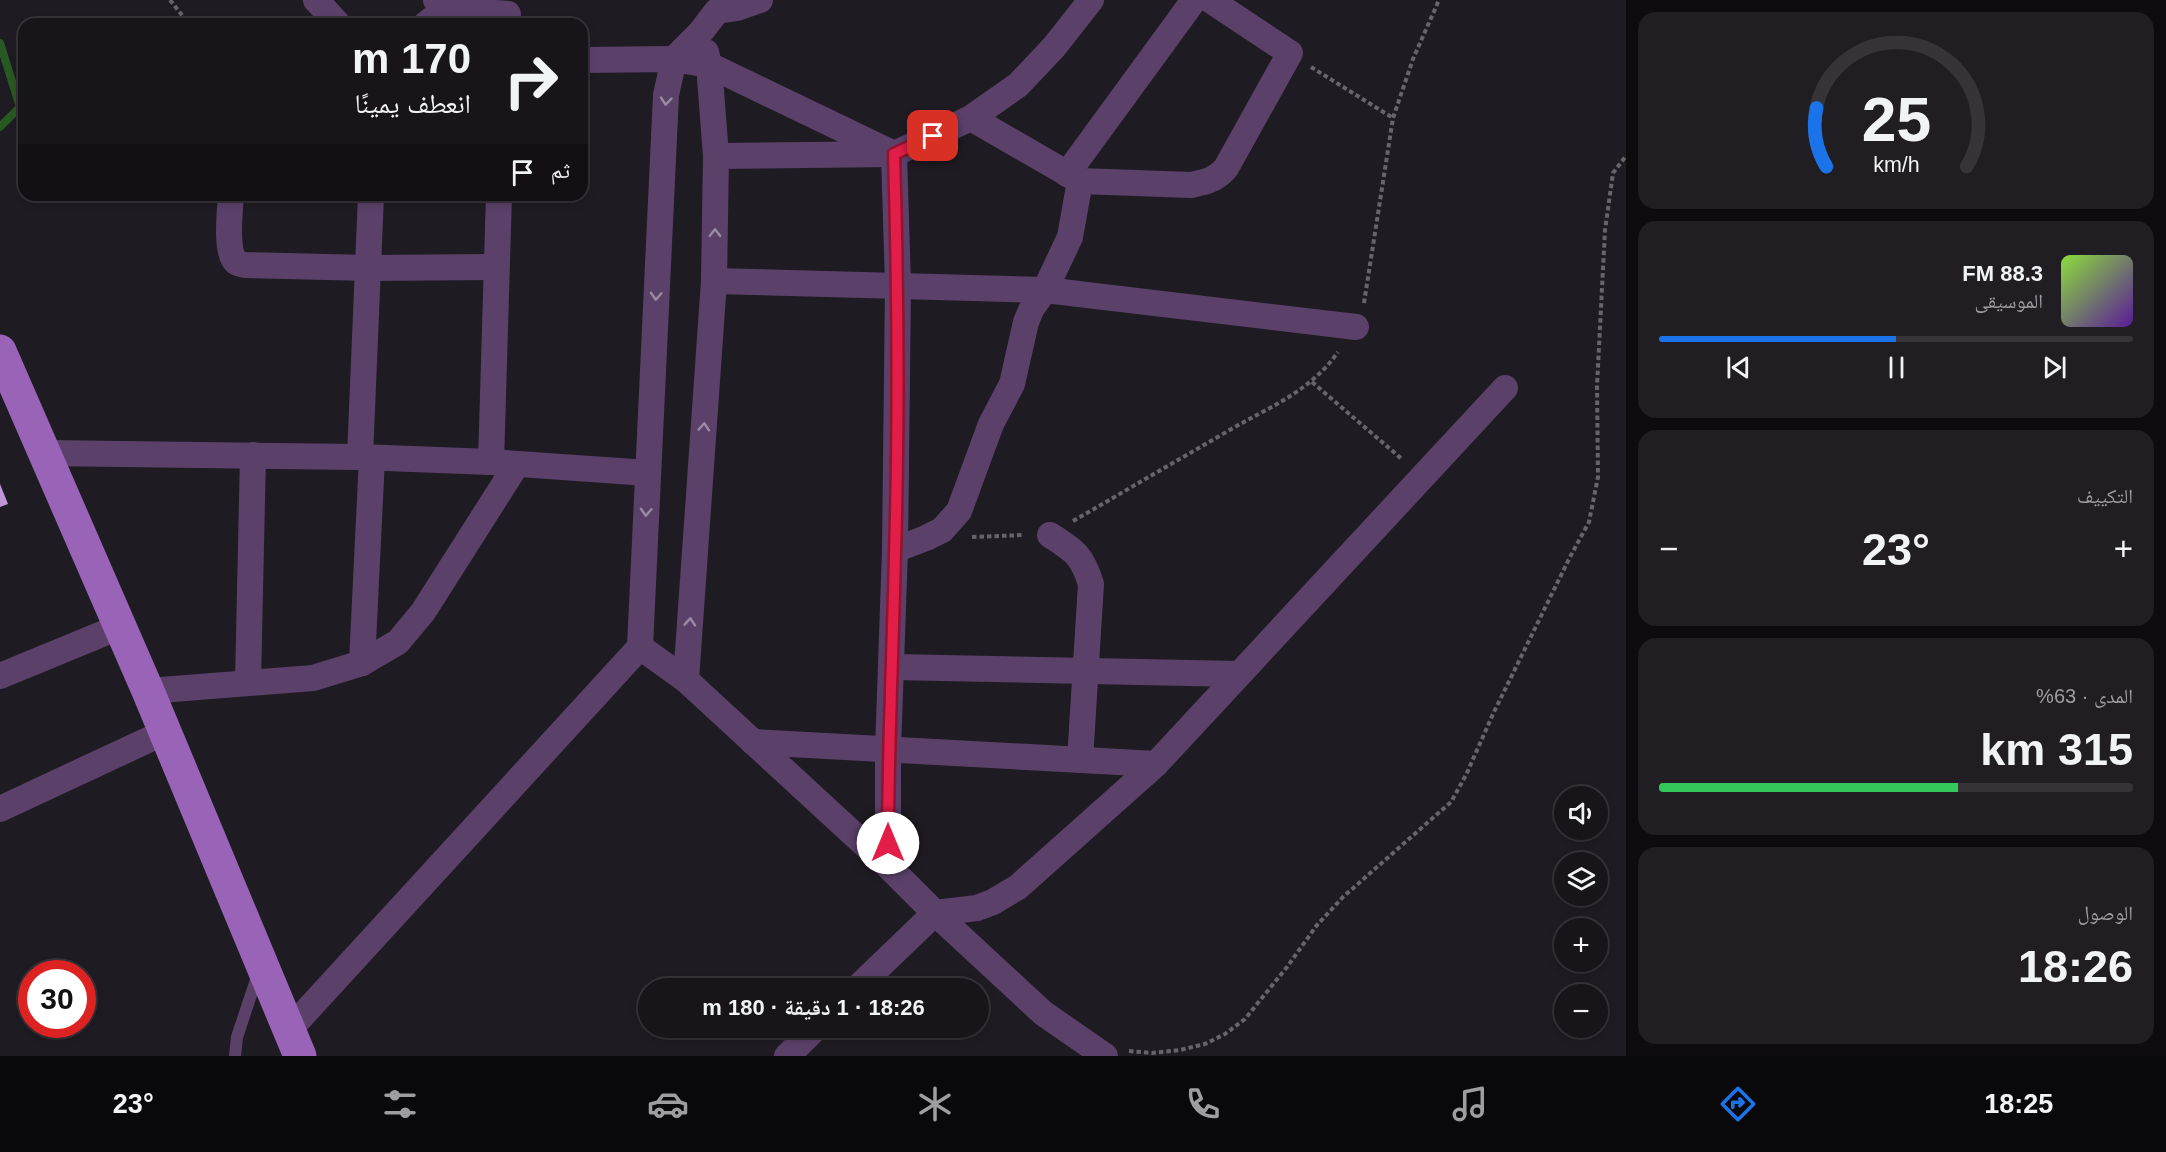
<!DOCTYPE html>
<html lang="ar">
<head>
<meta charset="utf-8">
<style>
	body { margin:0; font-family:Helvetica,"Noto Naskh Arabic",sans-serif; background:#201d23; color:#f1f3f6; direction:rtl; height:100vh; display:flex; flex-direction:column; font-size:22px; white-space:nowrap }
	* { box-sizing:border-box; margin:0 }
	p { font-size:20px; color:#9e9ea2 }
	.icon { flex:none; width:33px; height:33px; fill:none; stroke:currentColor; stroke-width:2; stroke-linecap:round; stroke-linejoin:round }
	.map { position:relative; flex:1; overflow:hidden; direction:ltr }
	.panel { display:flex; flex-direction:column; gap:12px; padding:12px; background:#0d0b0e; width:540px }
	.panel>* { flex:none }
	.top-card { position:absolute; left:18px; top:18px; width:570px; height:183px; border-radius:18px; box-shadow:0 3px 9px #0003,0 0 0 2px #363339; direction:rtl; background:#17141a; color:#f1f3f6; overflow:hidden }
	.buttons { position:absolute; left:1554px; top:786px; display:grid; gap:12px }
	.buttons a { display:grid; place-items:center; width:54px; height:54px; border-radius:50%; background:#17141a; box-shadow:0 3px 9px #0003,0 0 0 2px #363339; font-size:30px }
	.speed { position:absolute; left:18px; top:960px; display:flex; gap:12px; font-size:30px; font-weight:700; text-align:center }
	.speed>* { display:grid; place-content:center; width:78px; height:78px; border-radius:50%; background:#17141a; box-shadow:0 3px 9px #0003,0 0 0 2px #363339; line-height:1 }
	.speed .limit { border:9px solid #d22; background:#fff; color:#111 }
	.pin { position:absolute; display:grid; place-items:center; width:51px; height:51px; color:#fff; margin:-26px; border-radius:12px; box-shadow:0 3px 9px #0006 }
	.me { position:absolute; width:66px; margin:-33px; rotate:0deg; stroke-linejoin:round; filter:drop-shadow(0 0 4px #0008) }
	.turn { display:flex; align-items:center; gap:21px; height:126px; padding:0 18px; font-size:27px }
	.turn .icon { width:78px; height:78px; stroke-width:2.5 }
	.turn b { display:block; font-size:42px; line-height:51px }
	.then { display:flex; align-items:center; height:57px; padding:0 18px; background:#0003; gap:12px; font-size:22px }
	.big { font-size:45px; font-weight:700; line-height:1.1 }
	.panel .tile { flex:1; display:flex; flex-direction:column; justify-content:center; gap:9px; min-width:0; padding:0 21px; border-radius:18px; background:#201d23 }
	.panel .dial { align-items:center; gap:0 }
	.dial svg { height:156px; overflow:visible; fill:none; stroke:#363339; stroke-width:7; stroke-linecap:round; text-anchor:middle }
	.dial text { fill:#f1f3f6; stroke:none }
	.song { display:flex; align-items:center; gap:18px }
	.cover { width:72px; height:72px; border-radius:9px; background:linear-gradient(135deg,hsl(90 70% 55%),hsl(270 70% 35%)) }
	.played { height:6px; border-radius:3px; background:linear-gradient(90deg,#1a73e8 50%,#363339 50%) }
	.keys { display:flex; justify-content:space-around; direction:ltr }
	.heat { display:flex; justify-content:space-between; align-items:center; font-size:33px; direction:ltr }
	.charge { height:9px; border-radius:4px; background:linear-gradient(90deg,#34c759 63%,#363339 0) }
	.trip { position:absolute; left:638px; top:978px; width:351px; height:60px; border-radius:30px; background:#17141a; box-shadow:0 3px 9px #0003,0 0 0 2px #363339; font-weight:700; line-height:60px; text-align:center; direction:rtl }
	.tabs { display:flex; height:96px; justify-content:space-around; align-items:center; background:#09080a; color:#9e9ea2 }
	.tabs .icon { width:42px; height:42px }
	.tabs .on { color:#1a73e8 }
	.tabs b { font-size:27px; color:#f1f3f6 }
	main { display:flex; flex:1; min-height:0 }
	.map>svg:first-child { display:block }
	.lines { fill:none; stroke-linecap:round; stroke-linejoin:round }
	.stream { stroke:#285922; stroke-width:8 }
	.building { fill:#bf97d8 }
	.path { stroke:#68646a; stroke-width:4; stroke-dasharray:4.5 3; stroke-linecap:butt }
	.service { stroke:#5b416a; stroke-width:12 }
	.minor { stroke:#5b416a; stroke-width:26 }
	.primary { stroke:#9963b8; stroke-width:33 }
	.oneway { stroke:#9a8aa3 }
	.route-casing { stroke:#92132f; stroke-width:15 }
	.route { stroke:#e11d48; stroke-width:10 }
</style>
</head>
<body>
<main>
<section class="panel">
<div class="tile dial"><svg viewBox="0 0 100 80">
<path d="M14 69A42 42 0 1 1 86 69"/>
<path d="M14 69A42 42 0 0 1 9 39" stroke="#1a73e8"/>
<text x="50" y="56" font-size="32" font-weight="700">25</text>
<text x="50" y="72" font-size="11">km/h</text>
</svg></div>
<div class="tile">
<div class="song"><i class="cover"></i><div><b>88.3 FM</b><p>الموسيقى</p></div></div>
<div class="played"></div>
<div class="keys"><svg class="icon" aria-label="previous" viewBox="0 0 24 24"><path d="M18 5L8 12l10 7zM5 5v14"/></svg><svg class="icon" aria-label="pause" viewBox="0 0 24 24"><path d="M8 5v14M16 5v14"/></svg><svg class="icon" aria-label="next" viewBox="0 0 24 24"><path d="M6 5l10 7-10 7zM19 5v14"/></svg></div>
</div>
<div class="tile"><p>التكييف</p>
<div class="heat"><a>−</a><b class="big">23°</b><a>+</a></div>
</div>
<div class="tile"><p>المدى · 63%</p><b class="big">315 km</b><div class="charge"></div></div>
<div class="tile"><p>الوصول</p><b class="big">18:26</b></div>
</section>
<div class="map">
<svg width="1626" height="1056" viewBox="0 0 1626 1056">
	<rect width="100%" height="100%" fill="#1f1b22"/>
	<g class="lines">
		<path class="stream" d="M0,43L20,107L0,127"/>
	</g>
	<path class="building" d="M0,484L8,504L0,507Z"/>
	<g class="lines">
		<g class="path">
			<path d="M170,0L189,24"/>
			<path d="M1311,67L1393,118"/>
			<path d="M1364,303L1393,118L1413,59L1439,0"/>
			<path d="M1312,382L1403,460"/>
			<path d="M1073,521C1125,491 1176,461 1228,431C1269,407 1310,392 1338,352"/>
			<path d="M972,537L1024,535"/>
			<path d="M1129,1051L1152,1053L1180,1050L1205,1044L1225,1034L1245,1019L1287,967L1317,925L1343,897L1451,802L1466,775L1493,714L1570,557L1589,522L1598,477L1597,386L1605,230L1613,173L1626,156"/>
		</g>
		<path class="service" d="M235,1056L237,1037L258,974"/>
		<g class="minor">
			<path d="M316,0L338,24"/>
			<path d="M436,0L445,9L508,14"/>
			<path d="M426,24L445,9"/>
			<path d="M582,60L674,59L709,65L894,154L898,285L895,550L888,750V866"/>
			<path d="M716,156L894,154L971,118L1018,85L1054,47L1091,0"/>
			<path d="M1067,174L1194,0"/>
			<path d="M1080,181L1191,185C1205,182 1216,180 1226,168L1290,53L1210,0"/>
			<path d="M231,195C230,209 225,253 236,262C237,263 244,265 245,265L368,268L496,267"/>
			<path d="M714,281L1045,290L1356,327"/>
			<path d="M46,453L360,457L491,462L648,473"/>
			<path d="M360,457L371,195"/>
			<path d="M491,462L499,195"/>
			<path d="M1050,535C1075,551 1082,555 1091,584L1080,760"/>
			<path d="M895,550L926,538L942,530L959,511L991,424L1012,384L1026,322L1032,308L1045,290L1070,237L1080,181L971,118"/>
			<path d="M640,647L686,680L888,866L935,913L857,988"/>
			<path d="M362,663L372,458"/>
			<path d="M892,667L1239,674"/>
			<path d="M0,676L119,627"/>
			<path d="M686,680L714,281L716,156L709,65L706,52"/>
			<path d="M248,682L253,455"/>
			<path d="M148,691L313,678L362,663L398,642L423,612L517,464"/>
			<path d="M753,742L1156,764"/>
			<path d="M0,809L165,732"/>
			<path d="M935,913L977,908L993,902L1018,887L1156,764L1505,388"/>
			<path d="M935,913L1043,1013L1105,1056"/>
			<path d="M290,1029L640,647L666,95L674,59L700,33L717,11L737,8L760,0"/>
			<path d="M787,1056L816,1028"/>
		</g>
		<path class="primary" d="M0,351L148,691L300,1056"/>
	</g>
	<defs><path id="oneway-chevron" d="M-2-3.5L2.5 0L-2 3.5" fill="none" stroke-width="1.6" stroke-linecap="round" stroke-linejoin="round" transform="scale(1.5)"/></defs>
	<g class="oneway">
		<use href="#oneway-chevron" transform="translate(666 101) rotate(95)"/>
		<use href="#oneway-chevron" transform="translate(715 233) rotate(-89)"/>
		<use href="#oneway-chevron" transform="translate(656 296) rotate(93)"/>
		<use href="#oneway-chevron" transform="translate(704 427) rotate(-86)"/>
		<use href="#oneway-chevron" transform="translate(646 512) rotate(93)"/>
		<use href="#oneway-chevron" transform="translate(690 622) rotate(-86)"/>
	</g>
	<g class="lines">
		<g class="route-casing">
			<path id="route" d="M888,843C888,746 893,649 895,553C899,420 898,287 894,154L933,136"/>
		</g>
		<use href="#route" class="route"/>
	</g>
</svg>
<div class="buttons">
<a><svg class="icon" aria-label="sound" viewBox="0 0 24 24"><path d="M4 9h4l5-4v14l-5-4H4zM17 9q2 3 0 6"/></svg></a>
<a><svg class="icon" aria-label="layers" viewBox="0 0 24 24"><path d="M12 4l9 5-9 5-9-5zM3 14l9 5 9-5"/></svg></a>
<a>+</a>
<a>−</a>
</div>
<div class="speed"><div class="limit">30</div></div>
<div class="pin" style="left:933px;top:136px;background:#d93025"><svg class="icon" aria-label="arrive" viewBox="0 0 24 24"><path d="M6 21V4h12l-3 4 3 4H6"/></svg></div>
<svg class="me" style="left:888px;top:843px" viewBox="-20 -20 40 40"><circle r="19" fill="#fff"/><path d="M0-13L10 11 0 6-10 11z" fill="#e11d48"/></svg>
<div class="trip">18:26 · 1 دقيقة · 180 m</div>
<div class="top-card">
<div class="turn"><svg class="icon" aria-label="right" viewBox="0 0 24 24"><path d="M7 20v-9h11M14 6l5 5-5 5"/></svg><div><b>170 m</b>انعطف يمينًا</div></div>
<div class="then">ثم<svg class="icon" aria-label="arrive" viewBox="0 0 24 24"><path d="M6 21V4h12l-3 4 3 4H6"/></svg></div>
</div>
</div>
</main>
<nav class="tabs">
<b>18:25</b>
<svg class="icon on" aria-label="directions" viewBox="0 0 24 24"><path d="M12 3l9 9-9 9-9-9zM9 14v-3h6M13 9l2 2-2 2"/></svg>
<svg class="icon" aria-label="music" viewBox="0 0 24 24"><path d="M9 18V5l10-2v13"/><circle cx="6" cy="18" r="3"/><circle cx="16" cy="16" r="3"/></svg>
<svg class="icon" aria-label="phone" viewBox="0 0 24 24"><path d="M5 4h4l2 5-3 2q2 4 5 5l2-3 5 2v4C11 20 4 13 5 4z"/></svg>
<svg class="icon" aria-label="climate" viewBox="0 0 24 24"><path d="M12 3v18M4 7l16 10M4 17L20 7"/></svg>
<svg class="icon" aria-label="car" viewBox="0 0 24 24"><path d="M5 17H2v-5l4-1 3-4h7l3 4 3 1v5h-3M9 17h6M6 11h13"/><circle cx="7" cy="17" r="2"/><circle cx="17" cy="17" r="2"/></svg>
<svg class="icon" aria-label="filters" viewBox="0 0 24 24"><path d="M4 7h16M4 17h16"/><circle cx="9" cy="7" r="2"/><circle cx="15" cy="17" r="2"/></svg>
<b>23°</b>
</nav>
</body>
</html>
